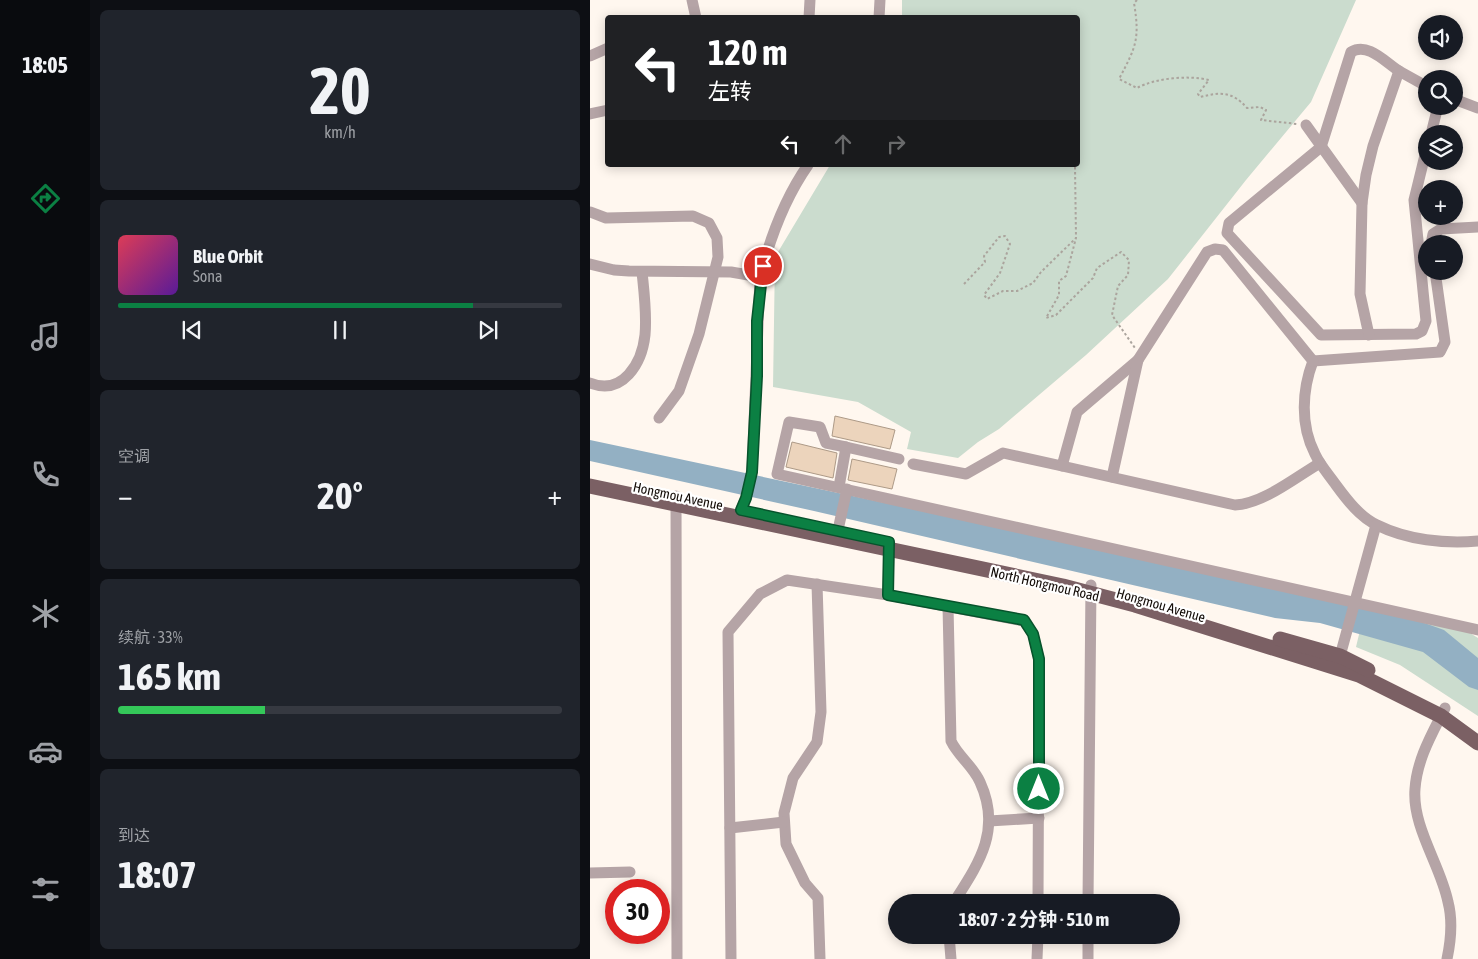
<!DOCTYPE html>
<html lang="zh">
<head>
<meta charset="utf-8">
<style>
	body { margin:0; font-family:"Asap Condensed","Noto Sans SC",sans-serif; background:#20242c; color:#f1f3f6; height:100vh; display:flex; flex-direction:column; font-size:19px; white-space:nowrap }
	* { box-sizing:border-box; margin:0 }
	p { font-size:16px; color:#9ea1a6 }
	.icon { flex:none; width:28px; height:28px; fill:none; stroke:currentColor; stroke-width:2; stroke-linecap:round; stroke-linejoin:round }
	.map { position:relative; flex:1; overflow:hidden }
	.side { display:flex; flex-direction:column; gap:10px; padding:10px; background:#0d0f14; width:500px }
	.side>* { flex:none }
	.hud { position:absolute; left:15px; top:15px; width:475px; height:152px; border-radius:5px; box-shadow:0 2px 12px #0003; background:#202124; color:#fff; overflow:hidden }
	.controls { position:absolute; left:828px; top:15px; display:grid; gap:10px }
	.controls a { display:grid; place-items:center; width:45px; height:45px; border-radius:50%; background:#171b24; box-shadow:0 2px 12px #0003; font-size:25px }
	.speed { position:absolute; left:15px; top:879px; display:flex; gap:10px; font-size:25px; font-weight:700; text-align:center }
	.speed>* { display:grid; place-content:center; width:65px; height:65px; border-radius:50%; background:#171b24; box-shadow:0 2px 12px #0003; line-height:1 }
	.speed .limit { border:8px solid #d22; background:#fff; color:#111 }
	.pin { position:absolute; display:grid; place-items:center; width:42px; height:42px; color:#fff; margin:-21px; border:2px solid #fff; border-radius:50%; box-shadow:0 1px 5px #0007 }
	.me { position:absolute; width:55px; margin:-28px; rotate:0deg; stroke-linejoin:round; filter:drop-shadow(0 0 4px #0008) }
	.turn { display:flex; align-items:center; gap:18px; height:105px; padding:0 20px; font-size:22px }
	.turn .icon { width:65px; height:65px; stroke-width:2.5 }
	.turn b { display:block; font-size:35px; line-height:42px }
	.lanes { display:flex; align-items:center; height:48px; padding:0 20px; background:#0003; justify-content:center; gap:25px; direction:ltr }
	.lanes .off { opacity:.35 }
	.big { font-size:38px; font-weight:700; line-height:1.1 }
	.side .card { flex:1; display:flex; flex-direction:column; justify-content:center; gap:8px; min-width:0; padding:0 18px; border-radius:8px; background:#20242c }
	.side .dial { align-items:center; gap:0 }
	.dial b { font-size:65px; line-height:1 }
	.song { display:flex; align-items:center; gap:15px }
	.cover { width:60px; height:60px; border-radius:8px; background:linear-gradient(135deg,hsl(350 70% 55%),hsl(270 70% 35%)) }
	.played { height:5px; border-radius:2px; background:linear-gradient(90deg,#0b8043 80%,#363941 80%) }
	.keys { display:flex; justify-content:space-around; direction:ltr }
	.heat { display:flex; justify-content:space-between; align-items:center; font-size:28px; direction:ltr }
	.charge { height:8px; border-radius:4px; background:linear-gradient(90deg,#34c759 33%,#363941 0) }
	.trip { position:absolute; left:298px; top:894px; width:292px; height:50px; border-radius:25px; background:#171b24; box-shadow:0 2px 12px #0003; font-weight:700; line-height:50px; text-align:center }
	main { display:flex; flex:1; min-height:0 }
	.tab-bar { display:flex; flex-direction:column; width:90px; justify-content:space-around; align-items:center; background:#090b0e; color:#9ea1a6 }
	.tab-bar .icon { width:35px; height:35px }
	.tab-bar .on { color:#0b8043 }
	.tab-bar b { font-size:22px; color:#f1f3f6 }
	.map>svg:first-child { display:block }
	.green { fill:#cbdcce }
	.water { fill:#93b0c3 }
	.building { fill:#ecd4bc; stroke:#ad9a87 }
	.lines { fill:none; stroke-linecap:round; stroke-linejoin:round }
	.path { stroke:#aba49d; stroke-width:2; stroke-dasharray:2.5 2.5; stroke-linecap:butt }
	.minor { stroke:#b5a4a6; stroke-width:11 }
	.major { stroke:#7b6064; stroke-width:15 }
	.route-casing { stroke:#07532c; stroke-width:12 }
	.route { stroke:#0b8043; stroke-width:9 }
	.labels { text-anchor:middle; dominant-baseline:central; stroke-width:4.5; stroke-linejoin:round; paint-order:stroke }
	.street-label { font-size:14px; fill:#110a05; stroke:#fff }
</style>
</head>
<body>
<main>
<nav class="tab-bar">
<b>18:05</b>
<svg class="icon on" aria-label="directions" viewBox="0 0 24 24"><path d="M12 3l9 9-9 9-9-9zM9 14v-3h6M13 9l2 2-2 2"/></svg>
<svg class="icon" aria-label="music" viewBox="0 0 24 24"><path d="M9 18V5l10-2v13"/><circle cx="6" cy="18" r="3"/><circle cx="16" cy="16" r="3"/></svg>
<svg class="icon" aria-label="phone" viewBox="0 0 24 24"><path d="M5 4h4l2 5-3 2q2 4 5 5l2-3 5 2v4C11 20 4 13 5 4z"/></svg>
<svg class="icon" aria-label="climate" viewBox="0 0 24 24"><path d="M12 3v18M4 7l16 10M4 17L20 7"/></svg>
<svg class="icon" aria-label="car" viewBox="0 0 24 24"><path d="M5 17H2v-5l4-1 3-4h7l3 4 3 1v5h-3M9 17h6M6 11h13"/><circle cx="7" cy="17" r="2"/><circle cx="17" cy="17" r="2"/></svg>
<svg class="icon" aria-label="filters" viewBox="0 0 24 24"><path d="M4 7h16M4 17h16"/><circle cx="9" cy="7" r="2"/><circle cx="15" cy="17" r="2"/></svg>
</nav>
<section class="side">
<div class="card dial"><b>20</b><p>km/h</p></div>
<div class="card">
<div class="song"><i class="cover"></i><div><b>Blue Orbit</b><p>Sona</p></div></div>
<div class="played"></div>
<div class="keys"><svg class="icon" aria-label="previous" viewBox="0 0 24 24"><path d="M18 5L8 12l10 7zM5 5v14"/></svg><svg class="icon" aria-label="pause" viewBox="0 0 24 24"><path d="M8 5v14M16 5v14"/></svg><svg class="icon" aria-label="next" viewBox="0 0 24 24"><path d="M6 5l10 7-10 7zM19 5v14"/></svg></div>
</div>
<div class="card"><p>空调</p>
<div class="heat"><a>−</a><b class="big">20°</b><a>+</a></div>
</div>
<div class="card"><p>续航 · 33%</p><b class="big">165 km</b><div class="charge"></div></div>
<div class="card"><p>到达</p><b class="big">18:07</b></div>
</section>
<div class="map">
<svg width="888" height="959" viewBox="0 0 888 959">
	<rect width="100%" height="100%" fill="#fff7ef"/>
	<g class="green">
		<path d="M312,0H766L721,102L656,180L578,279L496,355L409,429L388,442L368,458L317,449L321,432L268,402L183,387L185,257L240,165H488V18L312,17Z"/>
		<path d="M777,601L875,630L888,638V716L810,665L766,647Z"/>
	</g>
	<path class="water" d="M0,440L798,610L854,630L888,658V690L879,687L833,652L730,623L685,618L224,511L0,461Z"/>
	<g class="building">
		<path d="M245,416L305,430L300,449L242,436Z"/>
		<path d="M202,442L247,453L243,478L196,467Z"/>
		<path d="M262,459L307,469L302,489L258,480Z"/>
	</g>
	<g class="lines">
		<g class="path">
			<path d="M547,0L544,3C550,39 546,47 529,79L547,88C565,78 599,75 619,80L608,94L610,97C631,92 642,91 657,108L670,107L676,110L671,120L707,124"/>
			<path d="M485,167L486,238"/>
			<path d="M374,284L395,262L394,256L409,237L415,236L420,244L410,273L394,295L397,299L413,291H427L443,283L451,272L486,238L476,276L469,281V295L456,318L466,315L503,278L507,268L531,252L539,260L538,275L528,286L522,315L545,348"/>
		</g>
		<g class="minor">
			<path d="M102,0L106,18"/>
			<path d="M219,18L220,0"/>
			<path d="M289,18L290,0"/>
			<path d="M0,56L18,48"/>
			<path d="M809,71C795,62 778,42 761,52L731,147L639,223L637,233L731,335L826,334L832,331L836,321L824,200L836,151"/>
			<path d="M864,99L888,108"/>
			<path d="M0,114L18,110"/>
			<path d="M716,125L772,203"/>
			<path d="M841,134L848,106"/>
			<path d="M0,212L16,218L103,216L119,223L127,238L128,257L109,334L89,391L69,418"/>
			<path d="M841,244L843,234L851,229L888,227"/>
			<path d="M0,264L24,270L39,271L141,272L170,277"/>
			<path d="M779,335L770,294L772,203L776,175L783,146L809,71L836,86"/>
			<path d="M723,361C712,390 710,425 725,454C730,465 739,475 746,485C757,500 770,517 787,525C817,540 855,544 888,541"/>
			<path d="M723,361L850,352L855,342L845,271"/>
			<path d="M0,383C33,396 52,363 55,335C57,314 54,292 52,272"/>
			<path d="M256,447L309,459"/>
			<path d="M323,464L376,474L413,453L472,466L487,412L548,360L617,252L625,249L633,250L723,361"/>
			<path d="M472,466L645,505C673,504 706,477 730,463"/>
			<path d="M522,477L548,360"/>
			<path d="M249,487L256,447L236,443L230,427L199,422L187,474L888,630"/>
			<path d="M86,496L87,959"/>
			<path d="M151,509L156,498L162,472L170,277C180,238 195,198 218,165"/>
			<path d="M246,539L257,489"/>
			<path d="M227,584L231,712L227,742L203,778L194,813L196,844L215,883L228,898L230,959"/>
			<path d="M298,595L299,542"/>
			<path d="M358,606L361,741C368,756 383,766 390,782C412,830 389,863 364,902"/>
			<path d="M750,656L786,525"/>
			<path d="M855,708C842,734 827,759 825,789C822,827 851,866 858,902C863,921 861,940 857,959"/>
			<path d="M399,821L449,818"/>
			<path d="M140,828L194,822"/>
			<path d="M0,873L40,872"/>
			<path d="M498,902L501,585"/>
			<path d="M359,935L361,959"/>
			<path d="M141,959L138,632L170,594L197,580L298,595L434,621L443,634L449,659L448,902"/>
			<path d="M447,959L448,935"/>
			<path d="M498,959V935"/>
		</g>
		<g class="major">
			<path d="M0,486L473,586L545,605L769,675L851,716L888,743"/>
			<path d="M690,639L750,656L778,670"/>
		</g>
	</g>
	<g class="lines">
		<g class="route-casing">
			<path id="route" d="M173,266L167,321V376L162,472L156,498L151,510L299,542L298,595L434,620L443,634L449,659V789"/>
		</g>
		<use href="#route" class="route"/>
	</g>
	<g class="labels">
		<g class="street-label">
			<text transform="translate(88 496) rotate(12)">Hongmou Avenue</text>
			<text transform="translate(455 584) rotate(13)">North Hongmou Road</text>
			<text transform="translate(571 605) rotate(16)">Hongmou Avenue</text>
		</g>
	</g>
</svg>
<div class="controls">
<a><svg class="icon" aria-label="sound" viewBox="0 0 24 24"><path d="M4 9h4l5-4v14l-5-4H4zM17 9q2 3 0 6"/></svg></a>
<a><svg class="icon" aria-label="search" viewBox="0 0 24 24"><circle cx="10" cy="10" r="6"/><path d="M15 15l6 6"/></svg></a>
<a><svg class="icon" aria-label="layers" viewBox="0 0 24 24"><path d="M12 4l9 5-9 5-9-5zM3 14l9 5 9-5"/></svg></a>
<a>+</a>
<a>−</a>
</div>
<div class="speed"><div class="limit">30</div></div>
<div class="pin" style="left:173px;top:266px;background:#d93025"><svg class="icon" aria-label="arrive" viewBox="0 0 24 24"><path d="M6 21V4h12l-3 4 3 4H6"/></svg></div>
<svg class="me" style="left:449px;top:789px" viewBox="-20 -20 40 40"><circle r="17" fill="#0b8043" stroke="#fff" stroke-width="3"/><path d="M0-11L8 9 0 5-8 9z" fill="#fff"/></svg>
<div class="trip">18:07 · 2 分钟 · 510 m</div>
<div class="hud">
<div class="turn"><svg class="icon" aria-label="left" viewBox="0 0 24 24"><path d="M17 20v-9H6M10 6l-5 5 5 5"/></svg><div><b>120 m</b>左转</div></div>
<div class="lanes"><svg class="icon" aria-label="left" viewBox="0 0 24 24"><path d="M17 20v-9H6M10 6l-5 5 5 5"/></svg><svg class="icon off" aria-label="ahead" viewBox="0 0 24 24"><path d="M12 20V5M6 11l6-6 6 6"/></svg><svg class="icon off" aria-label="right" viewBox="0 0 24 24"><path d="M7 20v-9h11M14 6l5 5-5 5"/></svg></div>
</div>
</div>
</main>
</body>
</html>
